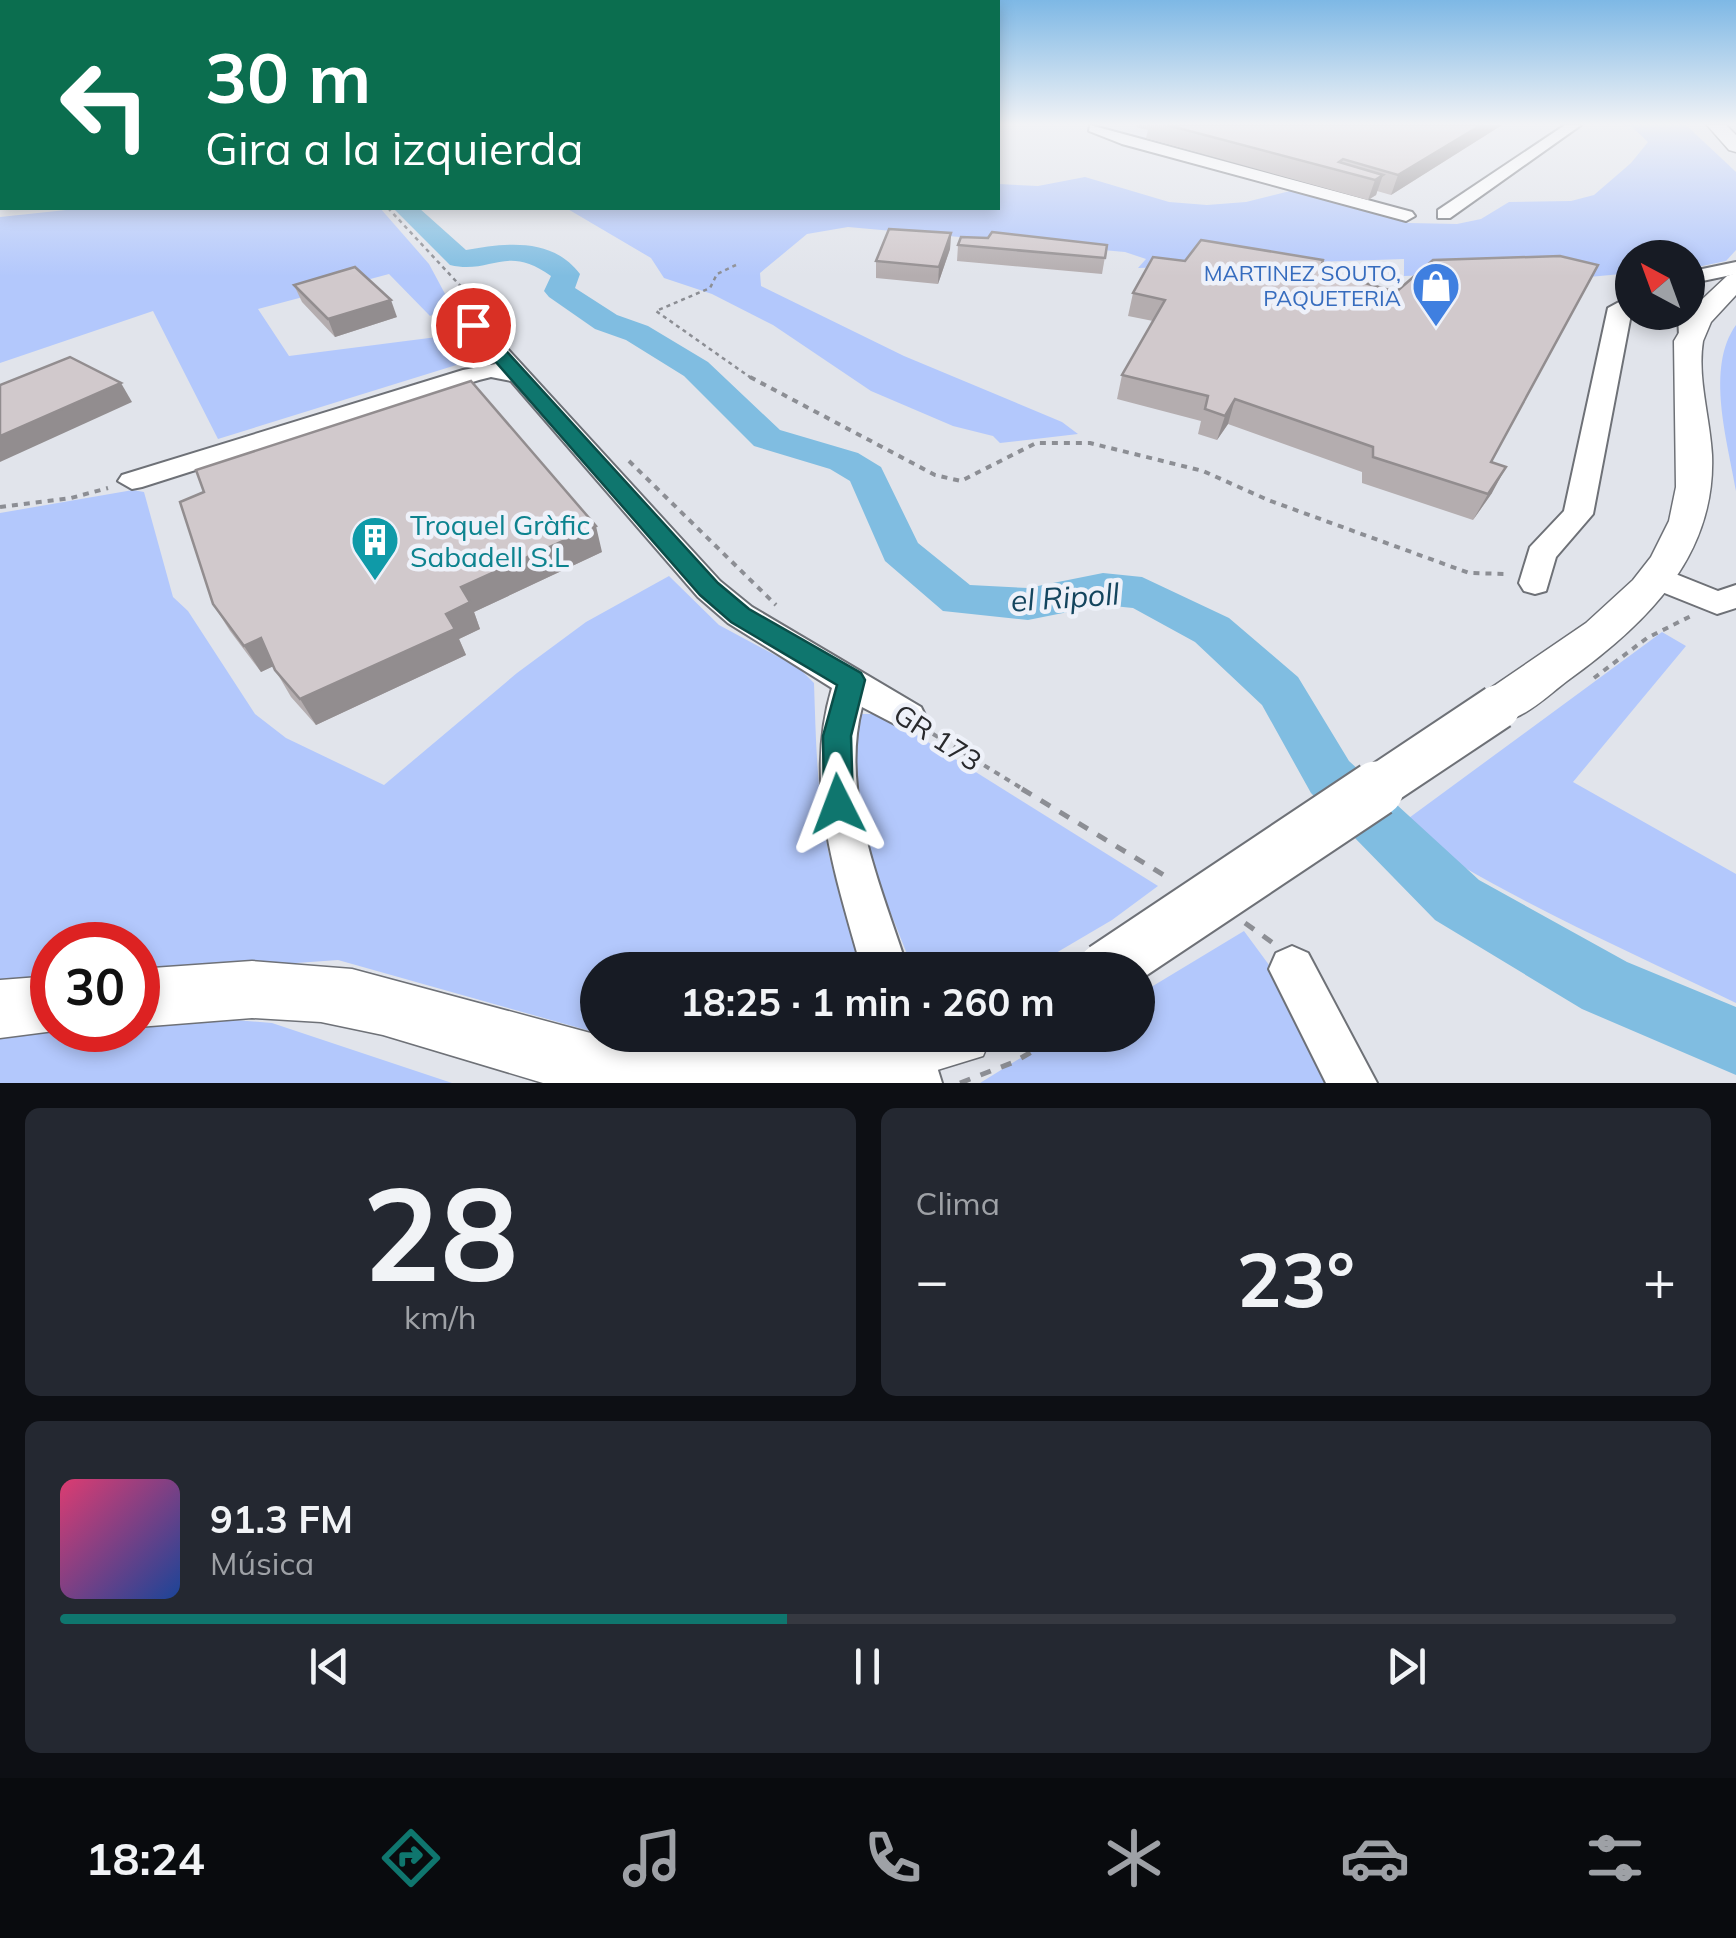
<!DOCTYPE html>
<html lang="es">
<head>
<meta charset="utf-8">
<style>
	body { margin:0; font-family:Mulish,sans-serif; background:#242831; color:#f1f3f6; height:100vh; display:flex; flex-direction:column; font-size:38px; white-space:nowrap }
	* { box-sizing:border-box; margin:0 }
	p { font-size:32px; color:#9ea1a6 }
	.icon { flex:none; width:55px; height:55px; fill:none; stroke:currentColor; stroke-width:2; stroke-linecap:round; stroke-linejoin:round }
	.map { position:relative; height:1083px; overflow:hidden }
	.details { display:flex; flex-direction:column; gap:25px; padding:25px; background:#0d0f14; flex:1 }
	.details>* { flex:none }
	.top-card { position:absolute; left:0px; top:0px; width:1000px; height:210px; box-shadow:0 5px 15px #0003; background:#0b6e4f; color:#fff; overflow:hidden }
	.needle { width:65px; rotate:319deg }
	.fabs { position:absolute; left:1615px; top:240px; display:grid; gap:20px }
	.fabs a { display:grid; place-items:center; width:90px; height:90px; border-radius:50%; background:#171b24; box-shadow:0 5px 15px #0003; font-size:50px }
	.speed { position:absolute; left:30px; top:922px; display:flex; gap:20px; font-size:50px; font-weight:700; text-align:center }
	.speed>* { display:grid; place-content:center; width:130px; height:130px; border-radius:50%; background:#171b24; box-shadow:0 5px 15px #0003; line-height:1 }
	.speed .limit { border:15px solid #d22; background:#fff; color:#111 }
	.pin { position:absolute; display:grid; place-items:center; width:85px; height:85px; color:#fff; margin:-42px; border:5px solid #fff; border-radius:50%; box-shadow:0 2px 10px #0007 }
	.me { position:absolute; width:110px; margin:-55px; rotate:357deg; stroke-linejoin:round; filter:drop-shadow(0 0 8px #0008) }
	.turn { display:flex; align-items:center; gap:35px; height:210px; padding:0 40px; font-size:45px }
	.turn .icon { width:130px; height:130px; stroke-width:2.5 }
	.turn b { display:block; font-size:70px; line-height:85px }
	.big { font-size:75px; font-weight:700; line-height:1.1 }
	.details .card { flex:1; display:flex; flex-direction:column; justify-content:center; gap:15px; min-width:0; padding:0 35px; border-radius:15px; background:#242831 }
	.details .dial { align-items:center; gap:0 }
	.dial b { font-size:130px; line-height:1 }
	.song { display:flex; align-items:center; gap:30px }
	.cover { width:120px; height:120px; border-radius:15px; background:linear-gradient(135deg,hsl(340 70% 55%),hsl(220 70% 35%)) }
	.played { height:10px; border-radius:5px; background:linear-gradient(90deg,#0f766e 45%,#363941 45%) }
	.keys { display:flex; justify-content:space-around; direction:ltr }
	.heat { display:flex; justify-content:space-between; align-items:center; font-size:55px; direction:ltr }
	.details .tiles { flex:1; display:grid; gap:25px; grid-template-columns:1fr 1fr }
	.card:last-child { grid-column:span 2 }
	.trip { position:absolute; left:580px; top:952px; width:575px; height:100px; border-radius:50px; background:#171b24; box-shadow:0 5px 15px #0003; font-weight:700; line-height:100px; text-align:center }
	.menu { display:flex; height:160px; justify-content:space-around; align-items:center; background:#090b0e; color:#9ea1a6 }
	.menu .icon { width:70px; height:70px }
	.menu .selected { color:#0f766e }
	.menu b { font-size:45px; color:#f1f3f6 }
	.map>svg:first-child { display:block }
	.green { fill:#b3c8fc }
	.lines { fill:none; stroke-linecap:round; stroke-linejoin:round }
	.river { fill:#80bde1; fill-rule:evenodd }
	.minor-casing { stroke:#6e7177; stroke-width:4 }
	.major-casing { stroke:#6e7177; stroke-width:3 }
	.path-far2 { stroke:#8c8e94; stroke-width:2.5; stroke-dasharray:4 4; stroke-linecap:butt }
	.path-far1 { stroke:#8c8e94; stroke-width:4; stroke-dasharray:6 6; stroke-linecap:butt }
	.path { stroke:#8c8e94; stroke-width:5; stroke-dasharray:11 11; stroke-linecap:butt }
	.minor { fill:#fff; fill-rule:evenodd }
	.major { fill:#fff; fill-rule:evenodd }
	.major-bridge-far1-casing { stroke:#6e7177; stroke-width:48; stroke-linecap:butt }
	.major-bridge-casing { stroke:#6e7177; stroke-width:59; stroke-linecap:butt }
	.major-bridge-far1 { stroke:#fff; stroke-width:44 }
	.major-bridge { stroke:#fff; stroke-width:55 }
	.wall { fill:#b4adaf }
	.shaded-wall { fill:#928d8f }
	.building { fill:#d1c9cc; stroke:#928d8f; stroke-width:2.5 }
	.route { fill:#0f766e; stroke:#0a4d48; stroke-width:2.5 }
	.labels { text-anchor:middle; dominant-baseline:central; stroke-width:9; stroke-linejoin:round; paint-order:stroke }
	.far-shop-label { font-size:22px; fill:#366cbe; stroke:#eef1f9; text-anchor:end }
	.culture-label { font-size:28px; fill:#0d838f; stroke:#eef1f9; text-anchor:start }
	.street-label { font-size:28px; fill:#292a2d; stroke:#eef1f9 }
	.water-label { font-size:30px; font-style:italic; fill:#14455e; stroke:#eef1f9 }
</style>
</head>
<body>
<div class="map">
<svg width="1736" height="1083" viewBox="0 0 1736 1083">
	<rect width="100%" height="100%" fill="#e1e4eb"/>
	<g class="green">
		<path d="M1622,125H1686L1736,172V250L1726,261L1688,269V258H1632V273L1589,277L1535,271L1404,276V259L1138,268L1146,259L1125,252L848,227L807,234L760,273L761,286L904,356L1062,422L1078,434L1000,443L993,436L953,426L871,391L773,325L712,294L664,278L651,258L566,208H998V184L1038,186L1085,177L1169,202L1207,205L1246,202L1294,190L1409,223L1457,224L1481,219L1509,202L1571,201L1594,195L1631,163L1648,142L1632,127Z"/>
		<path d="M85,208H380L429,264L451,305L430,316L389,274L258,309L289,356L437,337L466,362L218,439L153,311L0,363V217Z"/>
		<path d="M1736,325V491C1728,442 1705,368 1736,325Z"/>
		<path d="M133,490L144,492L173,597L188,611L255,714L286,738L384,785L517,673L586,622L669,576L719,625L799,668L814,683C816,743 817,801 830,859C839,897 855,930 860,970H598L597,1033L338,960L138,974V945H52V980L0,983V513Z"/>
		<path d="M1662,632L1686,646L1573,782L1736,874V1003C1622,948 1503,897 1398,826Z"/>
		<path d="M847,714H883L1158,886L1112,920L1027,970H923L909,959L860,836Z"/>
		<path d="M1244,931L1280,980L1326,1083H980L1058,1035H1138V995Z"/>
		<path d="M199,1017L272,1023L452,1083H0V1036L64,1030H138V1023Z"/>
	</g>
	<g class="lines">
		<path class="river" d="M393,208H419L466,250C506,243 552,237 580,274L575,288L617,315L648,326L708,362L780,430L858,453L881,467L918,543L970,585L1028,588L1103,573L1142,577L1229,618L1298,677L1349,761L1479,880L1627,962L1736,1007V1075L1582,1009L1435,920L1311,793L1262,705L1195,642L1133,608L1103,605L1028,620L943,611L885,561L850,481L830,469L754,446L684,376L626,340L595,329L549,297L544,291L551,276C506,243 491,275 450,265Z"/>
		<g class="minor-casing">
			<g id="minor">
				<path d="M0,125H2V135L0,134Z"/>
				<path d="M1090,125L1412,212L1415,216L1406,221L1122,144L1089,131Z"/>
				<path d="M1565,125H1581L1450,218H1438V210Z"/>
				<path d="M1736,262V274L1688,284V272Z"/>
				<path d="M1632,295V309L1593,514L1556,557L1546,591L1535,594L1524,591L1519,583L1530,547L1564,511L1608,308Z"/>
				<path d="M1688,298L1699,304L1701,336L1690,343L1679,336L1678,312H1688Z"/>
				<path d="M473,318L481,320L720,581L752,607L921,707L926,717L921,727L908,731L862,707C839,794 882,888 908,970H862C836,876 803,785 832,688L728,623L698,597L511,381L491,377L479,380L142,487L132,489L118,481L122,475L463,370L496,364L462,325Z"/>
				<path d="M1658,567L1718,591L1736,585V608L1717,614L1647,586L1642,578L1647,570Z"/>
				<path d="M1292,946L1308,953L1377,1083H1326L1269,969L1276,953Z"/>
				<path d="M879,1035H927L942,1083H892Z"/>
			</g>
		</g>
		<g class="major-casing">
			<g id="major">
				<path d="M1707,125H1726L1736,135V152L1729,150Z"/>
				<path d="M1736,273V295L1711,322L1703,341C1697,378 1710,417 1712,455C1716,557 1645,625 1567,681C1542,700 1514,730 1482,720L1475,707L1482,694L1586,623L1633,580L1651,557L1669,521L1676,487L1674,341L1695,306L1727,276Z"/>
				<path d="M252,961L352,969L598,1035L696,1041L819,1035H992L983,1056L895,1083H543L383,1035L321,1022L252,1018L138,1027V969Z"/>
				<path d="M52,976V1030H62L0,1038V980Z"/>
			</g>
		</g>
		<g class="path-far2">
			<path d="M388,208L480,307"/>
			<path d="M736,265L717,274L710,288L656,311L754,380"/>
		</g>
		<g class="path-far1">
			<path d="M750,377L935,475L961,481L1036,443H1090L1203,471L1268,500L1469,573L1508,574"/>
			<path d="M629,461L776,605"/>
			<path d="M0,507L71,498L108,488"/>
			<path d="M1594,678L1647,638L1691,616"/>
			<path d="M933,734L1026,791"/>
		</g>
		<g class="path">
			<path d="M1022,789L1172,880"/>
			<path d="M1245,923L1273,943"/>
			<path d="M960,1083L1014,1062L1061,1035"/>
		</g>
		<use href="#minor" class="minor"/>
		<use href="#major" class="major"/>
		<g class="major-bridge-far1-casing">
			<path id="major-bridge-far1" d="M1372,791L1498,707"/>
		</g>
		<g class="major-bridge-casing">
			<path id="major-bridge" d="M1105,970L1376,789"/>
		</g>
		<use href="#major-bridge-far1" class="major-bridge-far1"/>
		<use href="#major-bridge" class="major-bridge"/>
	</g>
	<g class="wall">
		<path d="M1136,125H1502L1391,195L1377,191L1376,195L1368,200L1146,138L1148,130L1136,127Z"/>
		<path d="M951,233L950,249L938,284L876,278V261Z"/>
		<path d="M958,245H1107L1102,274L957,261Z"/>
		<path d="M1185,261L1320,270L1492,462V493L1473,520L1362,483V472L1228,424L1217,440L1198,434L1201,421L1117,399L1122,375L1153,321L1128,316L1133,293Z"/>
		<path d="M294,285L397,317L335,337L302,302Z"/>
		<path d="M602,552L474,612L480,629L459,639L466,655L316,725L291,697L273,666L261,672L230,631L213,604Z"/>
	</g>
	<g class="shaded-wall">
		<path d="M1481,125H1502L1391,195L1398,175Z"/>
		<path d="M1383,175L1376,195L1368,200L1375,180Z"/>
		<path d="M951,233L950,249L938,284L939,267Z"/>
		<path d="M391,300L397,317L335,337L328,319Z"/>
		<path d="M121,383L132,402L0,462V436Z"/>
		<path d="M1235,399L1228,424L1217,440L1225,416Z"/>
		<path d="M1506,467L1492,493L1473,520L1488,494Z"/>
		<path d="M596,526L602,552L474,612L480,629L459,639L466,655L316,725L300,699L461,587Z"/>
		<path d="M261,638L278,664L261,672L244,646Z"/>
	</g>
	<g class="building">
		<path d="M1167,125H1481L1398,175L1343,159L1339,162L1383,175L1375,180Z"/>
		<path d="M889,229L951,233L939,267L876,261Z"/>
		<path d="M992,232L1107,245L1105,258L958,245L961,237L988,238Z"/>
		<path d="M1201,240L1323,260L1320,270L1396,292L1433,260L1560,256L1598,265L1491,462L1506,467L1488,494L1373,457V447L1235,399L1225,416L1205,409L1208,396L1122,375L1165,300L1133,293L1153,257L1185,261Z"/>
		<path d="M355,267L391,300L328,319L294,285Z"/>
		<path d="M70,357L121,383L0,436V385Z"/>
		<path d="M471,381L596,526L461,587L470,602L446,614L455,629L300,699L275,670L261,638L244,646L213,604L180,502L204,492L196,470Z"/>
	</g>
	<linearGradient id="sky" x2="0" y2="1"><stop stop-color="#7eb8e5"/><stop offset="0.45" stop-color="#f2f3f6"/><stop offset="1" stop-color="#f2f3f6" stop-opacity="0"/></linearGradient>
	<rect width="1736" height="276" fill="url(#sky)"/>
	<path class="route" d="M473,320L479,321L718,583L749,609L861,673L865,680L851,736L853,804L849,813L838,817L828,813L824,804L823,736L837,685L731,622L700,595L467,329L464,325Z"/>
	<defs>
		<g id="shop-pin" transform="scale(2.5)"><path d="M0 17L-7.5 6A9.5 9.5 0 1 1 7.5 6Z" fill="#3f7fe0" stroke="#eef1f9"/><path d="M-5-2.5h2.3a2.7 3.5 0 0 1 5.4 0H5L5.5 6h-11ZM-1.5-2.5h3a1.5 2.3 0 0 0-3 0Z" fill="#fff"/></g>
		<g id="building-pin" transform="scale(2.5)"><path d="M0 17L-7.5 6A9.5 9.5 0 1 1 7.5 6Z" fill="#0f9aa8" stroke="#eef1f9"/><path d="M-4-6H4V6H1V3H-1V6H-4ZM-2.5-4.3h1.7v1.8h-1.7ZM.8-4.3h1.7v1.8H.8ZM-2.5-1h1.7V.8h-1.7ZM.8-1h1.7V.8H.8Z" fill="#fff"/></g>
	</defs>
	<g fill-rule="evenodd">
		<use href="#shop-pin" x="1436" y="286"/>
		<use href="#building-pin" x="375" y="540"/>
	</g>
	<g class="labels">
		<g class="far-shop-label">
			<text x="1401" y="273">MARTINEZ SOUTO,<tspan x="1401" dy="25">PAQUETERIA</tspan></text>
		</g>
		<g class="culture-label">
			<text x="410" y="524">Troquel Gràfic<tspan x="410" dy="32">Sabadell S.L</tspan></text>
		</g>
		<g class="street-label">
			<text transform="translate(938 737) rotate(33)">GR 173</text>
		</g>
		<g class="water-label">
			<text transform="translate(1065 597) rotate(-4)">el Ripoll</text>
		</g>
	</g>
</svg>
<div class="fabs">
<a><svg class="needle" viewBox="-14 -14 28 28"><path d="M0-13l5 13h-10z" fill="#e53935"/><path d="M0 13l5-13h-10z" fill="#9ea1a6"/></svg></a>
</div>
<div class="speed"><div class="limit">30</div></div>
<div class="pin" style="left:473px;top:325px;background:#d93025"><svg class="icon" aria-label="arrive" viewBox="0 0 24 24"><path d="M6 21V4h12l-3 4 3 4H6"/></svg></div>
<svg class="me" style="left:838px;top:804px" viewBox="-20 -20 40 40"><path d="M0-17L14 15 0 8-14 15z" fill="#0f766e" stroke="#fff" stroke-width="4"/></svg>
<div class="trip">18:25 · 1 min · 260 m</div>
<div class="top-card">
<div class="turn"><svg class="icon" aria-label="left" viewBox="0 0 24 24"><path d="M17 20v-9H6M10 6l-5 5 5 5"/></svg><div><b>30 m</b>Gira a la izquierda</div></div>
</div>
</div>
<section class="details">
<div class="tiles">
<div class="card dial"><b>28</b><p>km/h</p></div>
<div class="card"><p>Clima</p>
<div class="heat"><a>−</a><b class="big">23°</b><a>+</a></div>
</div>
<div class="card">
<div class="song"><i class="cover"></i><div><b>91.3 FM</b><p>Música</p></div></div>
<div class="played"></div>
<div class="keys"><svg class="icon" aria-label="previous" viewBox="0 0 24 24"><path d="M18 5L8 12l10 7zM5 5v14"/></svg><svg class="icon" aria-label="pause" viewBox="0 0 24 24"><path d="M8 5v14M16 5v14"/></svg><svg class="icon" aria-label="next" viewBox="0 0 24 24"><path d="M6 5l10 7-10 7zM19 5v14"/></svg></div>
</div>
</div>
</section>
<nav class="menu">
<b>18:24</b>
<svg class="icon selected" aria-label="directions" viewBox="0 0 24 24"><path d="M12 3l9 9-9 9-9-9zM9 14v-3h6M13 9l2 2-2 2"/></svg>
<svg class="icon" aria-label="music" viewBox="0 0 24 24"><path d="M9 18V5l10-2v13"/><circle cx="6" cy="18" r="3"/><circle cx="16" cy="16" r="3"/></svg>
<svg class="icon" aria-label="phone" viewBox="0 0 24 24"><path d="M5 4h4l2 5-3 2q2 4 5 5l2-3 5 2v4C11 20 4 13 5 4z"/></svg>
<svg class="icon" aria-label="climate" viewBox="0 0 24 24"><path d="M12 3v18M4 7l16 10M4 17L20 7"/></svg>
<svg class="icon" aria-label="car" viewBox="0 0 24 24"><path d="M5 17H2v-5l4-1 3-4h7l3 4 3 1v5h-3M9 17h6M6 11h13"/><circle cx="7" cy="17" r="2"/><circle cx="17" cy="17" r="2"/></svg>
<svg class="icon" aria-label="filters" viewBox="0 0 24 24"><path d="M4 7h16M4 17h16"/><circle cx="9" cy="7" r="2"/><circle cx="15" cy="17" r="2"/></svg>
</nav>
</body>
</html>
